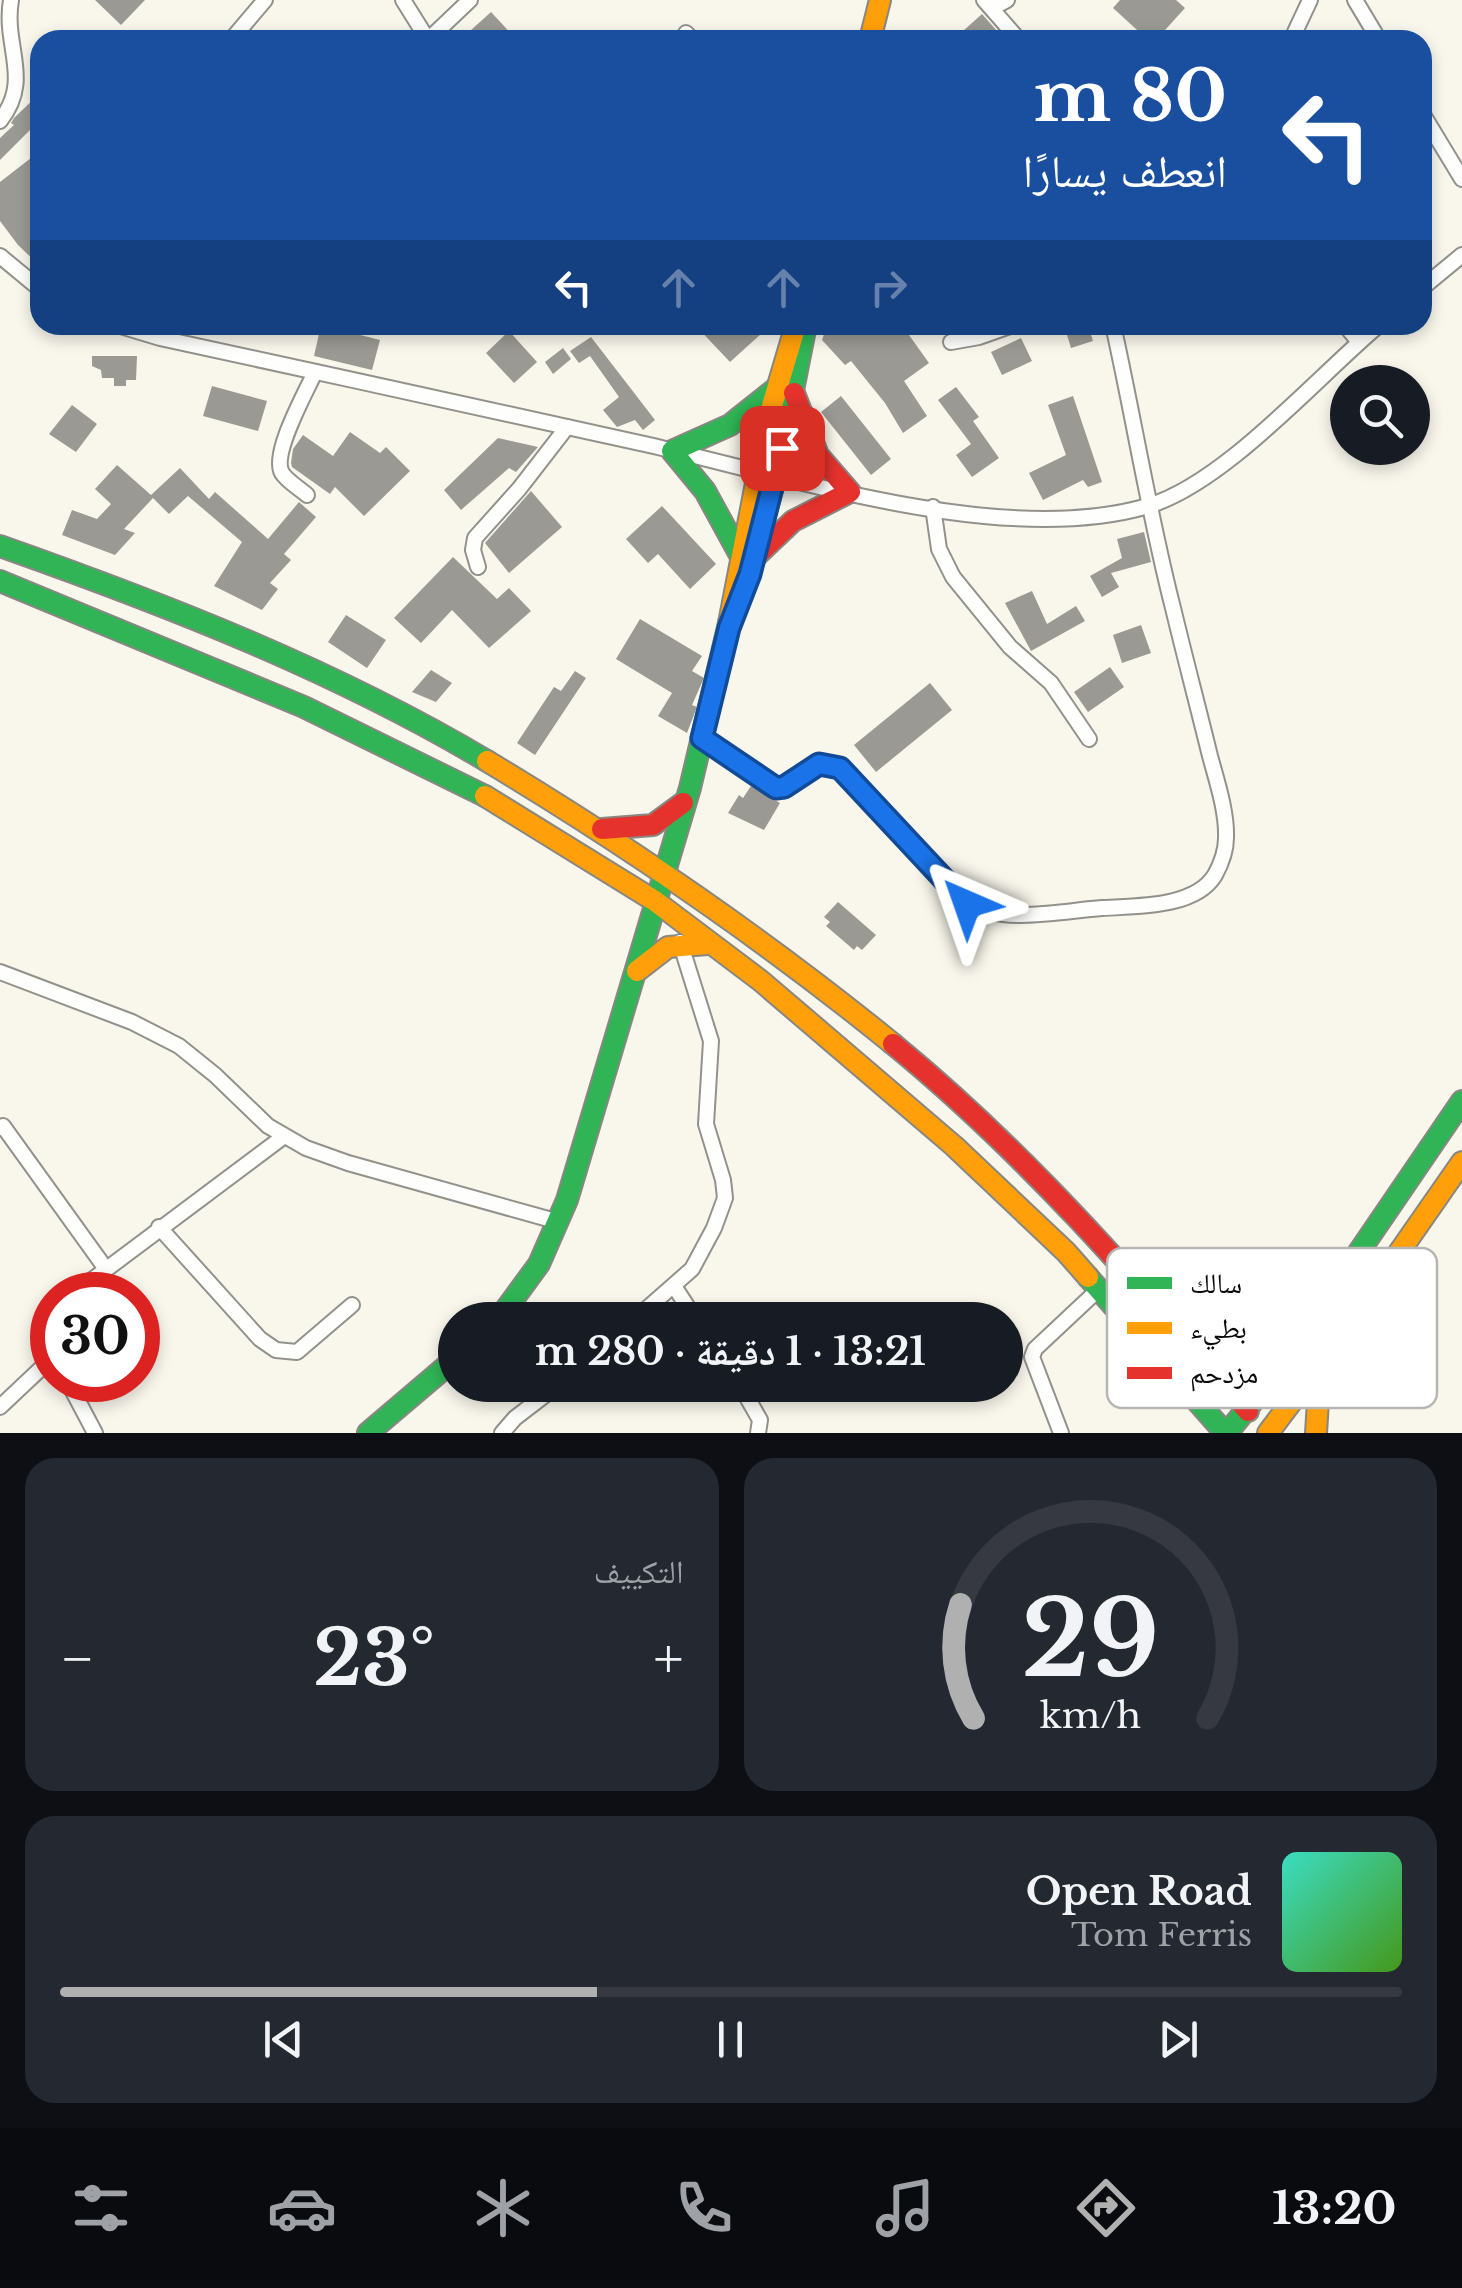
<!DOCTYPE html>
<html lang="ar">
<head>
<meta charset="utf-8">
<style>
	body { margin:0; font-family:"Libre Baskerville","Noto Naskh Arabic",serif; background:#242831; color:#f1f3f6; direction:rtl; height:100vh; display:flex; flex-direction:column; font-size:38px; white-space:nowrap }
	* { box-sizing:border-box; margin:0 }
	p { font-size:32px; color:#9ea1a6 }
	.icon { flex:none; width:55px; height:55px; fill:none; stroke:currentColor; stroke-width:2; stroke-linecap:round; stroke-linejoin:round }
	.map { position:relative; height:1433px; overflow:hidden; direction:ltr }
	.side { display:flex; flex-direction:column; gap:25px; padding:25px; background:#0d0f14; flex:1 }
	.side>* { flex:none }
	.banner { position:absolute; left:30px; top:30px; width:1402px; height:305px; border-radius:30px; box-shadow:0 5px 15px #0003; direction:rtl; background:#1a4fa0; color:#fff; overflow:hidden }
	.fabs { position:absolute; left:1330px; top:365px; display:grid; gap:20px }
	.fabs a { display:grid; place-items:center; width:100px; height:100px; border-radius:50%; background:#171b24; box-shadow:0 5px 15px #0003; font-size:50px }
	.speed { position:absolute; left:30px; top:1272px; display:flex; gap:20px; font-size:50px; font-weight:700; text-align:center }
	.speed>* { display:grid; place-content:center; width:130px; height:130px; border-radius:50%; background:#171b24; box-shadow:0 5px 15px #0003; line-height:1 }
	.speed .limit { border:15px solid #d22; background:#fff; color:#111 }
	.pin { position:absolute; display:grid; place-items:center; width:85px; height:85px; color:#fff; margin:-42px; border-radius:20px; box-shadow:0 5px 15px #0006 }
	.me { position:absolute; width:110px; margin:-55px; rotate:317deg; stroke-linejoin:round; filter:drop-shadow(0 0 8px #0008) }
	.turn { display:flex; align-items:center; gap:35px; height:210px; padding:0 40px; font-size:45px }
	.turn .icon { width:130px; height:130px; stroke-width:2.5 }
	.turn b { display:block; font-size:70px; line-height:85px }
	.lanes { display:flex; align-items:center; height:95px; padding:0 40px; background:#0003; justify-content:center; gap:50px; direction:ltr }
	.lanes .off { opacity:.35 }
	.big { font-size:75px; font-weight:700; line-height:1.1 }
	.side .card { flex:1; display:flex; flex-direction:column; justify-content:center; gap:15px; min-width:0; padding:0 35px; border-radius:30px; background:#242831 }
	.side .dial { align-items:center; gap:0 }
	.dial svg { height:260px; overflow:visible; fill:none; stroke:#363941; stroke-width:7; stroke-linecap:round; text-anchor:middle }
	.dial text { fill:#f1f3f6; stroke:none }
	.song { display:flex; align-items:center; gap:30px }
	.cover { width:120px; height:120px; border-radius:15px; background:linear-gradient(135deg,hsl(170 70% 55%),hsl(100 70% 35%)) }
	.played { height:10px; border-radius:5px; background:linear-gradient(90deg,#afb0af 40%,#363941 40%) }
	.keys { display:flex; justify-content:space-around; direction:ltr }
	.heat { display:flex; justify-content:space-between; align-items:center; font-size:55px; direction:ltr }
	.side .tiles { flex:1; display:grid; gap:25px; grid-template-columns:1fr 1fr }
	.card:last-child { grid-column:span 2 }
	.trip { position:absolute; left:438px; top:1302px; width:585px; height:100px; border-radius:50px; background:#171b24; box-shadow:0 5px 15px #0003; font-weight:700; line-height:100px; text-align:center; direction:rtl }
	.tab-bar { display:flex; height:160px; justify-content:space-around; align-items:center; background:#090b0e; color:#9ea1a6 }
	.tab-bar .icon { width:70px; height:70px }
	.tab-bar .active { color:#afb0af }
	.tab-bar b { font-size:45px; color:#f1f3f6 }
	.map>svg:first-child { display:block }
	.building { fill:#9b9993 }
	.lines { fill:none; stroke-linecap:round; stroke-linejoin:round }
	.street-casing { stroke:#92918c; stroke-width:18 }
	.fast-casing { stroke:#888782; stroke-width:24 }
	.slow-casing { stroke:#888782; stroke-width:24 }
	.jam-casing { stroke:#888782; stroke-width:24 }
	.street { stroke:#fefefc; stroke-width:14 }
	.fast { stroke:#30b455; stroke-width:20 }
	.slow { stroke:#ff9f0a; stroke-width:20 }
	.jam { stroke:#e5322d; stroke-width:20 }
	.route-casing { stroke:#114b97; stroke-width:25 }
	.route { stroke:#1a73e8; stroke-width:18 }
	.key { fill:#fff; stroke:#b6b6b6; stroke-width:2.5 }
	.key-label { font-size:28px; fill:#0a0a0a }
</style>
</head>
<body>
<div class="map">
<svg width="1462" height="1433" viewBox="0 0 1462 1433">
	<rect width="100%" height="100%" fill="#f9f7ec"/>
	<g class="building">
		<path d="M95,0H145L121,25Z"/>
		<path d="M1120,0H1176L1185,8L1156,40H1148L1113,8Z"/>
		<path d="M491,12L517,40H460Z"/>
		<path d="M982,14L1005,40H953Z"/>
		<path d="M40,93V120L0,160V138L14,125L11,123L14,118Z"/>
		<path d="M40,151V266L18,245L0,221V182Z"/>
		<path d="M321,325L380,340L372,370L314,356Z"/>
		<path d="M695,325H771L730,362Z"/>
		<path d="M827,325H922L909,335L929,363L904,381L927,416L903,433L885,403L851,361L845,365L822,340Z"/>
		<path d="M1064,325H1088L1093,341L1071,348Z"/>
		<path d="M509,331L537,362L514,383L486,353Z"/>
		<path d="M591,337L655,420L643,430L635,420L617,427L603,410L619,397L590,356L579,363L570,351Z"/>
		<path d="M1021,338L1032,361L1002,375L991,352Z"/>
		<path d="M563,348L571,359L553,374L545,362Z"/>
		<path d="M92,356H137L136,380H126V386H114V378H102L101,370L92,366Z"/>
		<path d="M212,386L267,401L258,431L203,416Z"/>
		<path d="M956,387L979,417L973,421L999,458L972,477L956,455L971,444L938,400Z"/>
		<path d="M841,396L891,459L871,475L821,412Z"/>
		<path d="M1073,396L1102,482L1088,487L1083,480L1043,500L1029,473L1066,455L1048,405Z"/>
		<path d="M72,405L97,424L76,452L49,434Z"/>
		<path d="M350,432L380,453L386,447L410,471L364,516L335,487L330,494L292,467L291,463L293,449L303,435L333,456Z"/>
		<path d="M498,438L538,447L516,472L509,468L461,510L444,490Z"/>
		<path d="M117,465L151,495L180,468L209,499L215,492L268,539L299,502L316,517L284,554L291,560L270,583L278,589L262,610L214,586L242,542L188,496L169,514L153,498L124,529L135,533L115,555L62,535L72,510L97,519L111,504L95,489Z"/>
		<path d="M531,491L562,527L509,573L485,543Z"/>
		<path d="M662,506L716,564L690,589L658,554L648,563L626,539Z"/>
		<path d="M1144,532L1151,562L1111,573L1119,587L1102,597L1090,576L1122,558L1117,539Z"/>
		<path d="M453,557L497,599L509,588L531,611L489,648L452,610L421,643L394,618Z"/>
		<path d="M1032,591L1047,624L1076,606L1085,621L1031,651L1005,603Z"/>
		<path d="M346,615L386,640L367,668L328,642Z"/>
		<path d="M640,619L702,656L692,671L704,678L692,705L697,707L687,733L658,716L672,693L616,659Z"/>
		<path d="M1141,625L1151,653L1122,663L1113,635Z"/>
		<path d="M1110,667L1124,687L1088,712L1074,692Z"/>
		<path d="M431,670L452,683L436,702L412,692Z"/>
		<path d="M575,671L586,678L535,755L517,743L554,687L561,691Z"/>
		<path d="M930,683L952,710L876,772L854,745Z"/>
		<path d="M751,786L780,803L764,830L728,813L739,795L743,798Z"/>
		<path d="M838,902L876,935L862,950L857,946L854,950L826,926L830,922L824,917Z"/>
	</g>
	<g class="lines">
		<g class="street-casing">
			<g id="street">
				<path d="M403,0L428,40L470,0"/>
				<path d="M984,0L1019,40"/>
				<path d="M1355,0L1379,40"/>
				<path d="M992,8L1007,0"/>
				<path d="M686,33L693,40"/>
				<path d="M231,40L265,0"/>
				<path d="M1296,40L1295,32L1310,0"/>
				<path d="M1422,113L1462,179"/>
				<path d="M0,121C33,79 3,47 11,0"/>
				<path d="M0,256L40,289"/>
				<path d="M1422,288L1462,255"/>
				<path d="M117,325L160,338C323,374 486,408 649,445C793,478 1004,548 1148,506C1225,483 1316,378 1379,325"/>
				<path d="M1345,325L1359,342"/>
				<path d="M951,342L979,337L1013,325"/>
				<path d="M307,495C299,488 287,481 282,473C271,454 306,392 315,372"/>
				<path d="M933,507L939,549L953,577L1010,647L1051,683L1089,739"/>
				<path d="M478,567L473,550L475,538L519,489L567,427"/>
				<path d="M702,738L776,788C802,784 810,757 839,769L967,904C1005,924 1061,911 1102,908C1136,906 1195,908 1215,875C1221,864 1226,850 1226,838C1227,812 1217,782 1210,756C1198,707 1185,658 1173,608C1149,515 1134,419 1113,325"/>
				<path d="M0,972L132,1022L179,1046L215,1075L268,1126L306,1148L348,1163L559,1222"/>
				<path d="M0,1128L3,1126L106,1269"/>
				<path d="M159,1227L260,1339L276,1350L297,1352L352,1305"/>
				<path d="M674,1286L696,1320"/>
				<path d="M72,1295L283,1137"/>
				<path d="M52,1311L45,1320L52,1349"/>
				<path d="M634,1320L692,1269L714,1228L725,1198L723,1180L706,1124L711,1041L680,942"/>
				<path d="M67,1380L95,1433"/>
				<path d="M740,1385L760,1420L758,1433"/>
				<path d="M0,1407L52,1358"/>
				<path d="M502,1433L515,1418L558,1385"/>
				<path d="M1061,1433L1032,1357L1035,1349L1099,1289"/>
			</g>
		</g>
		<g class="fast-casing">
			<g id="fast">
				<path d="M0,546C167,605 334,670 487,761"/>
				<path d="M740,555L705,491L672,451L730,425L779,386"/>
				<path d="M0,581L304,707L485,796"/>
				<path d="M744,589L776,476L805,330"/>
				<path d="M1088,1277L1225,1433"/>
				<path d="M1153,1298C1206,1350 1241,1367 1307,1319"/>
				<path d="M498,1320L539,1264L567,1200L690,788L729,623"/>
				<path d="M368,1433L455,1359"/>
				<path d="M1227,1433L1277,1372L1462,1101"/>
			</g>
		</g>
		<g class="slow-casing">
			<g id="slow">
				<path d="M870,40L880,0"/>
				<path d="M729,623L769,416L796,325"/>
				<path d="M487,761C630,847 764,939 893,1044"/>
				<path d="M485,796L655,901L761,981L954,1146L1066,1252L1088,1277"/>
				<path d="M637,971L668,947L708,944"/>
				<path d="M1268,1433L1336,1343L1462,1162"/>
				<path d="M1316,1433L1318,1401L1329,1363"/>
			</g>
		</g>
		<g class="jam-casing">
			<g id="jam">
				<path d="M756,556L793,521L850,492L818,455L794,393"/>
				<path d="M602,829L653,825L683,803"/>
				<path d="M893,1044C1025,1152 1138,1282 1248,1411"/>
			</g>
		</g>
		<use href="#street" class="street"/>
		<use href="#fast" class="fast"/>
		<use href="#slow" class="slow"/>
		<use href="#jam" class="jam"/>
	</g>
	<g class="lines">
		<g class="route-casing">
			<path id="route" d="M782,448L750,574L729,628L702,738L776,788L784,787L819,764L840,768L967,904"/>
		</g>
		<use href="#route" class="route"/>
	</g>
	<rect x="1107" y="1248" width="330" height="160" rx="15" class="key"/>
	<rect x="1127" y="1277" width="45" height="12" fill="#30b455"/>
	<rect x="1127" y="1322" width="45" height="12" fill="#ff9f0a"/>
	<rect x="1127" y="1367" width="45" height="12" fill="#e5322d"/>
	<g class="key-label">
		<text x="1190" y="1293">سالك</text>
		<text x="1190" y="1338">بطيء</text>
		<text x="1190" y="1383">مزدحم</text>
	</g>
</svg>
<div class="fabs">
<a><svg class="icon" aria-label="search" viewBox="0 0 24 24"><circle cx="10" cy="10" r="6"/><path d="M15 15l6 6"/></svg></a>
</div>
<div class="speed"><div class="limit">30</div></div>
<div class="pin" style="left:782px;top:448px;background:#d93025"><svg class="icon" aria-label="arrive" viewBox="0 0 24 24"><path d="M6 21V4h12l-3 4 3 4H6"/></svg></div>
<svg class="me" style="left:967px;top:904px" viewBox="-20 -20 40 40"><path d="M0-17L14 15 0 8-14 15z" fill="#1a73e8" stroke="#fff" stroke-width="4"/></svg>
<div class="trip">13:21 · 1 دقيقة · 280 m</div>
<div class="banner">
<div class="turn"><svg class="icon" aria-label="left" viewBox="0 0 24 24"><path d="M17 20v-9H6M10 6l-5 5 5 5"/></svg><div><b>80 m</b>انعطف يسارًا</div></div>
<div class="lanes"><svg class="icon" aria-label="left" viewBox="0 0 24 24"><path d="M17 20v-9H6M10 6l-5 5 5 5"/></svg><svg class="icon off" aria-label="ahead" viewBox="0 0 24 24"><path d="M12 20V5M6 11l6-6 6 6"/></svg><svg class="icon off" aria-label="ahead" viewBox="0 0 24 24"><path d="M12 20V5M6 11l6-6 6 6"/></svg><svg class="icon off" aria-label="right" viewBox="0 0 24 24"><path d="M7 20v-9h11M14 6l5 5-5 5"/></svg></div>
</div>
</div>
<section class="side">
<div class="tiles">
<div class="card dial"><svg viewBox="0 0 100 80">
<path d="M14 69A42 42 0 1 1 86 69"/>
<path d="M14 69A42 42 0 0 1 10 34" stroke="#afb0af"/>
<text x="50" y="56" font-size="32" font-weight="700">29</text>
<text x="50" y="72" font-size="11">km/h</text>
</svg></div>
<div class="card"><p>التكييف</p>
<div class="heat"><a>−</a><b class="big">23°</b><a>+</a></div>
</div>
<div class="card">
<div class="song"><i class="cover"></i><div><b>Open Road</b><p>Tom Ferris</p></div></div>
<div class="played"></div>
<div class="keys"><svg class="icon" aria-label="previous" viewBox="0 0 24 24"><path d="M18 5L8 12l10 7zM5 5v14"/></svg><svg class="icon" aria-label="pause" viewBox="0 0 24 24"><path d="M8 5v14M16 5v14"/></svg><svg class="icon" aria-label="next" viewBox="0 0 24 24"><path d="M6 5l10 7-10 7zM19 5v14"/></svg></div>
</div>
</div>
</section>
<nav class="tab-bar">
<b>13:20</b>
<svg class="icon active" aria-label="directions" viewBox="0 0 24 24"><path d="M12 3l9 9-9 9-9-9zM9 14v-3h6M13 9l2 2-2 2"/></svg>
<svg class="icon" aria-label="music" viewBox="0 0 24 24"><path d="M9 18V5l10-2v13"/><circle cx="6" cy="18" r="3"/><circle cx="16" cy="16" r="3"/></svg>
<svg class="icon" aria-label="phone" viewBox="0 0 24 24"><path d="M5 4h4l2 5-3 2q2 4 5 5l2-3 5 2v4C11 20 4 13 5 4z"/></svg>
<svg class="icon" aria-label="climate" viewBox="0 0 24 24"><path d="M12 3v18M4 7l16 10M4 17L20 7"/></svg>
<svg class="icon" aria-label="car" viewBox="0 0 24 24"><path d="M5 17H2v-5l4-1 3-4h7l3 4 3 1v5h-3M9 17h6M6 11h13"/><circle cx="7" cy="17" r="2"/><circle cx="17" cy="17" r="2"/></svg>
<svg class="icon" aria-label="filters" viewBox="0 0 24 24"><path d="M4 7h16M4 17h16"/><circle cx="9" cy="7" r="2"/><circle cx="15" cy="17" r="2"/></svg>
</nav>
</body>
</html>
